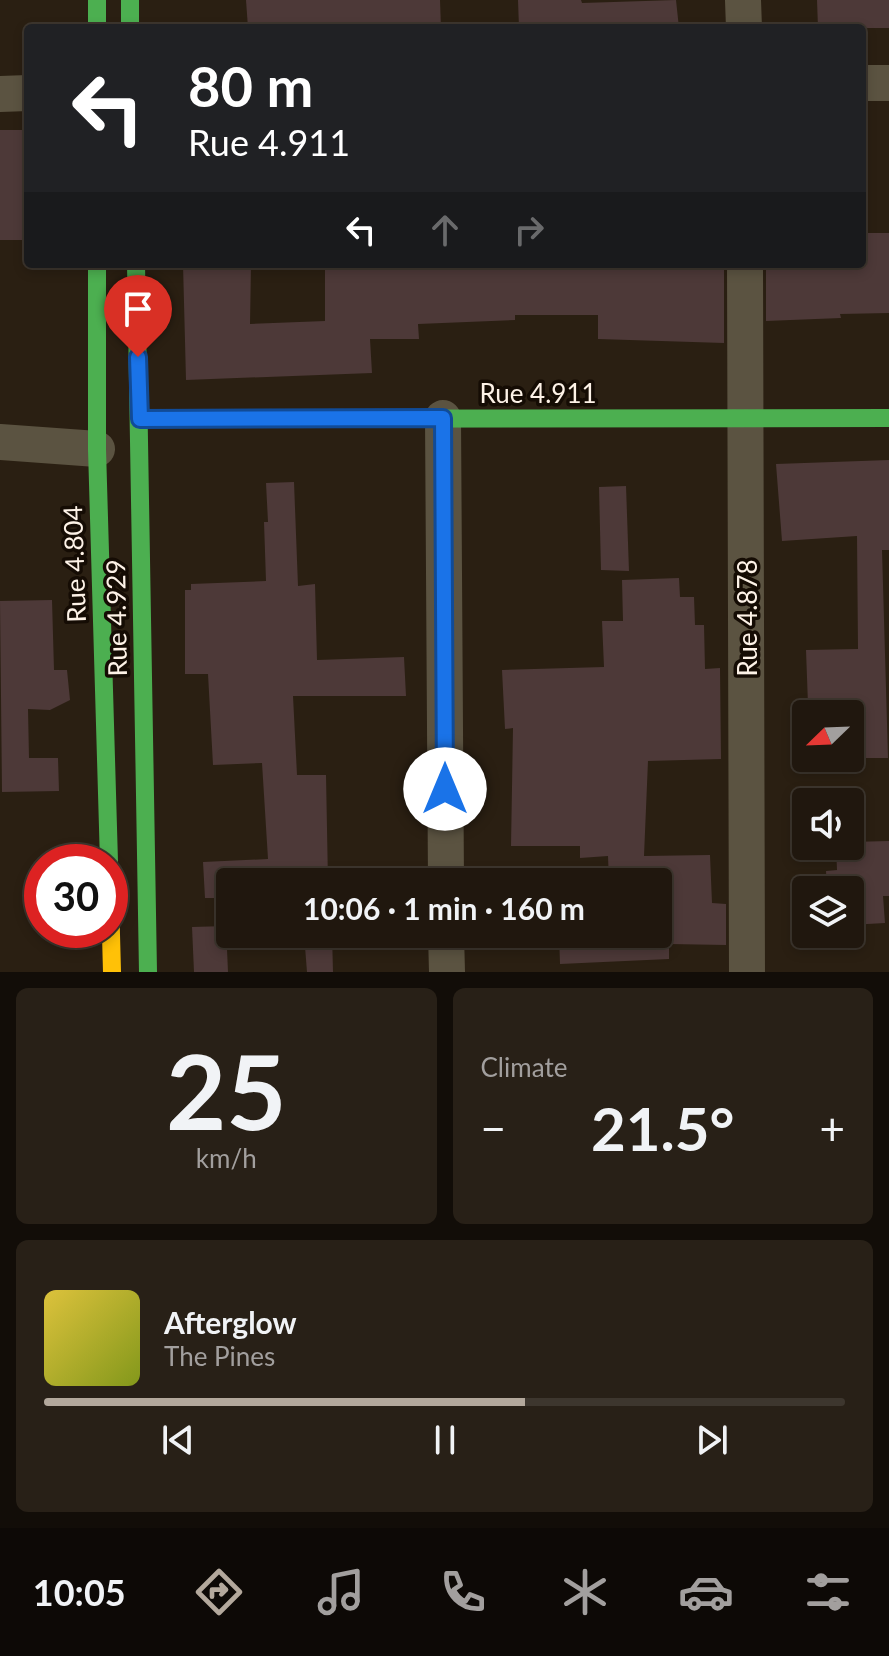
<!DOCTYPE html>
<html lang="en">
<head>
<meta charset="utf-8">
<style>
	body { margin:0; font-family:Lato,sans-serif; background:#282017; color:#f1f3f6; height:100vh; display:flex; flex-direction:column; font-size:30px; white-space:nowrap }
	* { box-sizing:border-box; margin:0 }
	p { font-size:26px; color:#a29f9e }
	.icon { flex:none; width:44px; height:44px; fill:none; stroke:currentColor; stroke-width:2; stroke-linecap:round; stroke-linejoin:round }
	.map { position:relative; height:972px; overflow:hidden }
	.sheet { display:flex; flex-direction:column; gap:16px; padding:16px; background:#120d08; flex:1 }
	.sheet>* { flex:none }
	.banner { position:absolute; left:24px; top:24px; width:842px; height:244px; border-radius:8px; box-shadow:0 4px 12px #0003,0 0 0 2px #3d362e; background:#202124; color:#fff; overflow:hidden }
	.needle { width:52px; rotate:247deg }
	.controls { position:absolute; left:792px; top:700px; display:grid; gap:16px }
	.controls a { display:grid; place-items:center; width:72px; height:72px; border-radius:8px; background:#20170e; box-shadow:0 4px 12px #0003,0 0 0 2px #3d362e; font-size:40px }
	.speed { position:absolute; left:24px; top:844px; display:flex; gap:16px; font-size:40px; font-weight:700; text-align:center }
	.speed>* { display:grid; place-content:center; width:104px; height:104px; border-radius:50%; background:#20170e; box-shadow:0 4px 12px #0003,0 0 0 2px #3d362e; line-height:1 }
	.speed .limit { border:12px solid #d22; background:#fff; color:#111 }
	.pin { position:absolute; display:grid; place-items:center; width:68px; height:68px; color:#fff; margin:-82px -34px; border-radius:50% 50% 50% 0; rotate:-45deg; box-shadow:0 0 8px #0007 }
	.pin .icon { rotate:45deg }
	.me { position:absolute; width:88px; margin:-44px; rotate:0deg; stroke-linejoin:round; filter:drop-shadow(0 0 6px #0008) }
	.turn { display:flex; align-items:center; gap:28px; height:168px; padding:0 32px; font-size:36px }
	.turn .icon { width:104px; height:104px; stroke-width:2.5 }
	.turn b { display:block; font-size:56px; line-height:68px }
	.lanes { display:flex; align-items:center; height:76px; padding:0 32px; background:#0003; justify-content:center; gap:40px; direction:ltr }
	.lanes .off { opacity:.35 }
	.big { font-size:60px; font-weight:700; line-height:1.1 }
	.sheet .widget { flex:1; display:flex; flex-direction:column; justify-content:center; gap:12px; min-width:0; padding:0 28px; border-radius:12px; background:#282017 }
	.sheet .dial { align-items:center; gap:0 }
	.dial b { font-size:104px; line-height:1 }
	.song { display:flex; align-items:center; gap:24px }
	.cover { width:96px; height:96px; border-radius:12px; background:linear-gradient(135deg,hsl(50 70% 55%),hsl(70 70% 35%)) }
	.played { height:8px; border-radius:4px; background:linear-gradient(90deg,#b3a89c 60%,#3d362e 60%) }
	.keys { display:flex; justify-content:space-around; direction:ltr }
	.heat { display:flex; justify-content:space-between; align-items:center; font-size:44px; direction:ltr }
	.sheet .tiles { flex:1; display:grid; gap:16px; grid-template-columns:1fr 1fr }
	.widget:last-child { grid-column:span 2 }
	.trip { position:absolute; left:216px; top:868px; width:456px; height:80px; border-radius:8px; background:#20170e; box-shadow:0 4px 12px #0003,0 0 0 2px #3d362e; font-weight:700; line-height:80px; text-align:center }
	.tabs { display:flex; height:128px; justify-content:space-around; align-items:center; background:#0d0906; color:#a29f9e }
	.tabs .icon { width:56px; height:56px }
	.tabs .active { color:#b3a89c }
	.tabs b { font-size:36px; color:#f1f3f6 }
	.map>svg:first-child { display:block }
	.building { fill:#4d3938 }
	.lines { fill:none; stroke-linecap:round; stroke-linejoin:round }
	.street { stroke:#5b5341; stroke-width:36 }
	.fast { stroke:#4caf50; stroke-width:18 }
	.slow { stroke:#ffc107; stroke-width:18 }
	.route-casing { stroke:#114b97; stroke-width:20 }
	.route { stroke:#1a73e8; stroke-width:14 }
	.labels { text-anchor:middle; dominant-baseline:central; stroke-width:7; stroke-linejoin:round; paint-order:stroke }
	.street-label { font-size:26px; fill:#fdf2e7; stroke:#150c04 }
</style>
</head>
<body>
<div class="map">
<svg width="889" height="972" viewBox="0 0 889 972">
	<rect width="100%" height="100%" fill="#2a1f12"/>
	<g class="building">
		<path d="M246,0H440L441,28H248Z"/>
		<path d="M518,0H581L582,3L676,0L679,28H519Z"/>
		<path d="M817,0H889V28H818Z"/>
		<rect x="0" y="130" width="28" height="110"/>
		<path d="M862,233H889V313L840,314L841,318L766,321V264H863Z"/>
		<path d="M183,264H251L250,324L325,321V264H415L416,268L527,264H724V343L598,339V315H515V320L418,324L419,339H370L372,373L186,380Z"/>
		<path d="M889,460V550H882L888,758H850V714H806V742H795L794,705H808L806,650L858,649L857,536L782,541L776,464Z"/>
		<path d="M294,482L298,586L315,584L317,660L404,657L406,696H293L297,775H326L328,882H230V898H205L203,862L268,859L262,763L213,765L208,674H185V590H191V584L266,581L264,522H268L266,483Z"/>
		<path d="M626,486L629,571L601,570L599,487Z"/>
		<path d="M679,578L680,597H694L695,625H704L705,669L720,668L721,759L648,761L644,856L710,855L712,903L726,904V945L669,944V959L560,964L559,934H658V882H609L608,856L580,858V846H511L513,728L505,729L502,670L604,667L602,621H623L622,580Z"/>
		<path d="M52,600L54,670H67L70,700L50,710L28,709L29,758H58L59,791L2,792L0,601Z"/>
		<path d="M889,841V896H883L885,923L850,925V890H827L826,871L837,870L836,846H850V842Z"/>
		<path d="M806,904V929L794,930L793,905Z"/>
		<path d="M226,926L228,972H194L192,927Z"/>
		<path d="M304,934H332L333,972H307Z"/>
	</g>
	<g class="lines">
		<g class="street">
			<path d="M743,0L744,28"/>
			<path d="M862,83H889"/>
			<path d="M0,94L28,93"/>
			<path d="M745,264L747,972"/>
			<path d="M443,418L446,882"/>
			<path d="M0,442L97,449"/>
			<path d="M446,934L447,972"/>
		</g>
		<g class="fast">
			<path d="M97,0V28"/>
			<path d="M130,0V28"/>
			<path d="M97,264V449L109,862"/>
			<path d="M136,264L148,972"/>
			<path d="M140,419L889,418"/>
		</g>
		<path class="slow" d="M110,897L112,972"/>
	</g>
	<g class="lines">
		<g class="route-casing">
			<path id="route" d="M138,357L140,419L443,418L445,789"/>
		</g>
		<use href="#route" class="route"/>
	</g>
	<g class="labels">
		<g class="street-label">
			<text x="538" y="393">Rue 4.911</text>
			<text transform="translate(74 564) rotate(-92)">Rue 4.804</text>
			<text transform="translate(116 618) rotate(-91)">Rue 4.929</text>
			<text transform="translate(747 618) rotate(-90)">Rue 4.878</text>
		</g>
	</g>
</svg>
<div class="controls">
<a><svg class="needle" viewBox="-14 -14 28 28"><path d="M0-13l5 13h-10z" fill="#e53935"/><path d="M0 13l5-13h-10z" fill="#a29f9e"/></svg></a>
<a><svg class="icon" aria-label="sound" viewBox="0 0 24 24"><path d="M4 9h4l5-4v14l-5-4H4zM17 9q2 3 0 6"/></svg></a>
<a><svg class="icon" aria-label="layers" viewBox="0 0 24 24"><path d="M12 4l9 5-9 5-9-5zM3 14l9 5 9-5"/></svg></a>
</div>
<div class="speed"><div class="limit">30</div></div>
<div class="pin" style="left:138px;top:357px;background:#d93025"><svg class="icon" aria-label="arrive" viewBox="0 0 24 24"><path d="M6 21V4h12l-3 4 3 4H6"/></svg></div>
<svg class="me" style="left:445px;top:789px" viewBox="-20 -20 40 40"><circle r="19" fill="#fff"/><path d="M0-13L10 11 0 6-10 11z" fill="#1a73e8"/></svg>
<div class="trip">10:06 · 1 min · 160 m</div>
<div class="banner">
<div class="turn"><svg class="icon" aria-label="left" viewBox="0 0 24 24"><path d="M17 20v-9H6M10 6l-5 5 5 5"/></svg><div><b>80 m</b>Rue 4.911</div></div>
<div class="lanes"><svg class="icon" aria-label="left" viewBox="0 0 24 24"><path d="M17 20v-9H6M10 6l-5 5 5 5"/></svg><svg class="icon off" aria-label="ahead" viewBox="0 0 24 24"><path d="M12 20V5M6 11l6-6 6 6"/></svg><svg class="icon off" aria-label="right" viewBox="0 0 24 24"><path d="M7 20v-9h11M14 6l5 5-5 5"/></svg></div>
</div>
</div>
<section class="sheet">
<div class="tiles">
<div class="widget dial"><b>25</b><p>km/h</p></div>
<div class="widget"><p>Climate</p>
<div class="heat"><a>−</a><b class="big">21.5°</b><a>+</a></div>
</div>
<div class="widget">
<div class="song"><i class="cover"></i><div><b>Afterglow</b><p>The Pines</p></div></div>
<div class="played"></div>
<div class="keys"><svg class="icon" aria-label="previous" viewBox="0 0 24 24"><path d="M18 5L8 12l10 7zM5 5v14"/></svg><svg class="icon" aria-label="pause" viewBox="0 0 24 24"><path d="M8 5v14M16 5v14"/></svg><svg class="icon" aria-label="next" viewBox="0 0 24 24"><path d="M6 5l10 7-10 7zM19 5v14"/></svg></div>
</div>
</div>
</section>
<nav class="tabs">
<b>10:05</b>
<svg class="icon active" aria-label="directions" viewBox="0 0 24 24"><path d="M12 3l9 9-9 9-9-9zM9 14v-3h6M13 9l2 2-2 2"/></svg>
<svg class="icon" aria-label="music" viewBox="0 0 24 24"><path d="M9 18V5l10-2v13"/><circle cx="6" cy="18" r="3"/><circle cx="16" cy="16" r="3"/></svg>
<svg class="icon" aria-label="phone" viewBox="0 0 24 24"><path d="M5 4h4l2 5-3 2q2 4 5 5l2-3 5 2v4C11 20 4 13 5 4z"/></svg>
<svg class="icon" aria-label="climate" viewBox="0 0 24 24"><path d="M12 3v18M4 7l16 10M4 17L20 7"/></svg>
<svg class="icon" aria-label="car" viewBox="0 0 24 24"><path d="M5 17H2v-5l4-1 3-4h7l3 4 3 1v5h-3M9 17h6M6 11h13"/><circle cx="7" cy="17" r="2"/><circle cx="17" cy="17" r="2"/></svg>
<svg class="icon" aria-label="filters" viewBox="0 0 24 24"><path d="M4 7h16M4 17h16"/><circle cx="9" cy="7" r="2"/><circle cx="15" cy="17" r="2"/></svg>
</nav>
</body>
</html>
